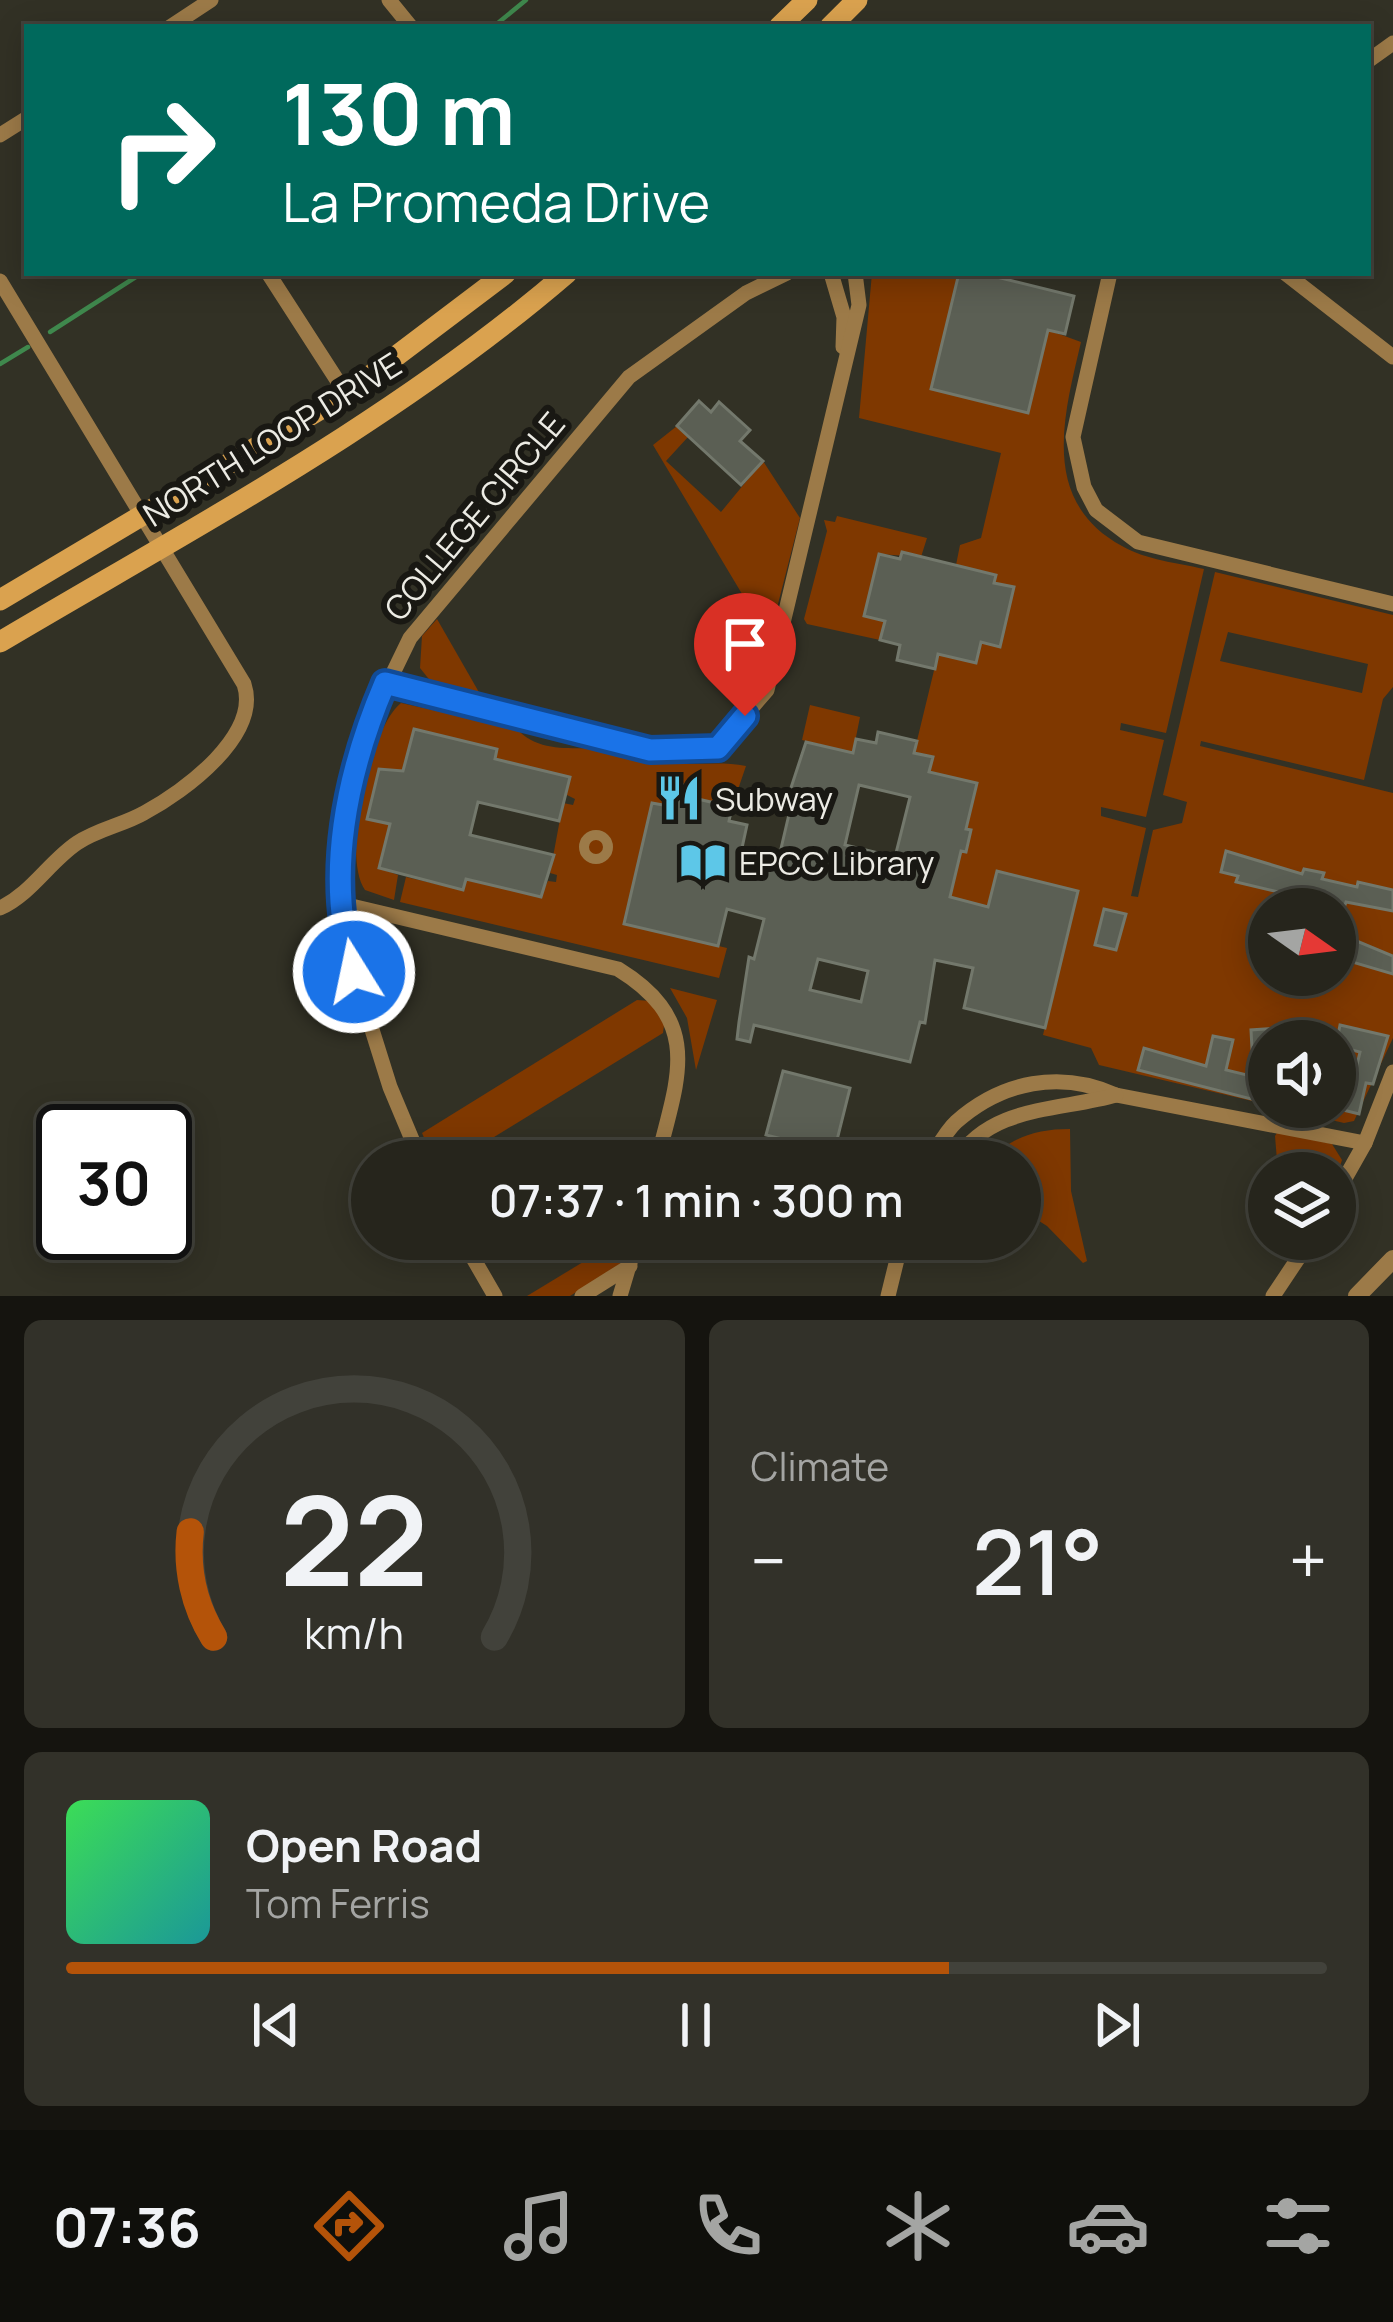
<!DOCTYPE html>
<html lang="en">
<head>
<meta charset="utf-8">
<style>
	body { margin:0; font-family:Manrope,sans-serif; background:#323129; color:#f1f3f6; height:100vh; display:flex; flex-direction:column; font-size:45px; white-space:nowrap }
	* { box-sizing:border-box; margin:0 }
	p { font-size:39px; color:#a4a5a3 }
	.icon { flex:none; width:66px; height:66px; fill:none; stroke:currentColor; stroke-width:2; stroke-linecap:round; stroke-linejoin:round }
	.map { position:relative; height:1296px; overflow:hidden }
	.panel { display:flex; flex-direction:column; gap:24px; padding:24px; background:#15140f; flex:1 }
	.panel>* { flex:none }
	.banner { position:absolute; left:24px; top:24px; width:1347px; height:252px; border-radius:0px; box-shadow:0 6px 30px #0003,0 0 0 3px #42423b; background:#00695c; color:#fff; overflow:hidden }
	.needle { width:78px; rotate:104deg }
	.buttons { position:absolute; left:1248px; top:888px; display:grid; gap:24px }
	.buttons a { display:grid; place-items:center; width:108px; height:108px; border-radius:50%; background:#26251c; box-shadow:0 6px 30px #0003,0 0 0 3px #42423b; font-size:60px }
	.speed { position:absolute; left:36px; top:1104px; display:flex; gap:24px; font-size:60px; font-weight:700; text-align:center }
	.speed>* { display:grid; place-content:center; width:156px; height:156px; border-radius:50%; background:#26251c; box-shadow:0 6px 30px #0003,0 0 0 3px #42423b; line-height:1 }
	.speed .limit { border:6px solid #111; border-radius:18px; background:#fff; color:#111 }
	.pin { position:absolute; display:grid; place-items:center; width:102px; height:102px; color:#fff; margin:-123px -51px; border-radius:50% 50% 50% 0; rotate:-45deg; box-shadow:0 0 12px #0007 }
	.pin .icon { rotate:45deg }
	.me { position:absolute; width:132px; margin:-66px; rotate:350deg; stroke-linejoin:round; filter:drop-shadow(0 0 9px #0008) }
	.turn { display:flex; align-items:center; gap:42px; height:252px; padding:0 60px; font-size:54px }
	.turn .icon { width:156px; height:156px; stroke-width:2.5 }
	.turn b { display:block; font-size:84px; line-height:102px }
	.big { font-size:90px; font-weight:600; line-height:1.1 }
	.panel .widget { flex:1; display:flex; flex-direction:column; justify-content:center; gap:18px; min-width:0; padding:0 42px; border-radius:18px; background:#323129 }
	.panel .dial { align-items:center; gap:0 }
	.dial svg { height:312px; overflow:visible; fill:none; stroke:#42423b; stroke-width:7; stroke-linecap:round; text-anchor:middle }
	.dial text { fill:#f1f3f6; stroke:none }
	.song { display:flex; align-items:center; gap:36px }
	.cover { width:144px; height:144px; border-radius:18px; background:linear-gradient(135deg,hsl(130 70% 55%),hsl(180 70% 35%)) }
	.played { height:12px; border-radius:6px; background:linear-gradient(90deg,#b45309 70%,#42423b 70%) }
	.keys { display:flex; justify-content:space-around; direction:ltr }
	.heat { display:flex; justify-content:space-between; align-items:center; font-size:66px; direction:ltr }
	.panel .tiles { flex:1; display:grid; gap:24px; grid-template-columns:1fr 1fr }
	.widget:last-child { grid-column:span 2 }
	.trip { position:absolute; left:351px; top:1140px; width:690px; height:120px; border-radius:60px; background:#26251c; box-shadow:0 6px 30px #0003,0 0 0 3px #42423b; font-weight:600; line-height:120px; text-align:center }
	.tabs { display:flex; height:192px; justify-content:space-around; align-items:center; background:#0f0f0b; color:#a4a5a3 }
	.tabs .icon { width:84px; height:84px }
	.tabs .selected { color:#b45309 }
	.tabs b { font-size:54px; color:#f1f3f6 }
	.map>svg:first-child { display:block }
	.green { fill:#7f3800; fill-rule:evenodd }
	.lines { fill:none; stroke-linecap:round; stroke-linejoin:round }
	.stream { stroke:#3f884d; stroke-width:4.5 }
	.building { fill:#5b5f54; stroke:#73786c; stroke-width:3; fill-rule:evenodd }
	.pedestrian { stroke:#9c7a48; stroke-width:10 }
	.minor { stroke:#9c7a48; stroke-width:15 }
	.tertiary { stroke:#9c7a48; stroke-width:18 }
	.secondary { stroke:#daa24f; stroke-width:21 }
	.route-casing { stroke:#114b97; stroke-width:30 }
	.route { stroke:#1a73e8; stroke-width:21 }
	.labels { text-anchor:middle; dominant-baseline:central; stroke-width:12; stroke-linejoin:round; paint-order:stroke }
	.street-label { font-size:33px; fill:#ecebe4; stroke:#191813 }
	.poi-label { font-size:33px; fill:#ecebe4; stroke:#191813; text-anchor:start }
</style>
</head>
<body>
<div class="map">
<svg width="1393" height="1296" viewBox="0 0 1393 1296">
	<rect width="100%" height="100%" fill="#323125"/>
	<g class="green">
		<path d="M872,273H959L932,389L1048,330L1081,342C1064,415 1039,501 1122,546C1146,560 1178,563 1204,569L1166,733L1121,723L1120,730L1164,740L1146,817L1101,807V816L1146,828L1131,896L1138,897L1153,830L1182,823L1187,802L1163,795L1215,572L1393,615V687L1383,699L1364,780L1201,741L1200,746L1393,793V1038L1354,1121L1344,1123L1276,1107H1335V1041H1269V1105L1099,1065L1091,1048L1043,1035L1078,891L997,871L988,907L950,897L959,850L966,852L971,831L964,829L977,783L917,768L933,758L914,753L938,654L975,663L981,642L1000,646L1014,588L994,583L996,574L956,565L960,545L981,538L1001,453L859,418ZM1228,632L1368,664L1362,693L1220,661ZM1269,909H1335V975H1269Z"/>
		<path d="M677,426L688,437L666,461L721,512L763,461L800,518L769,639L653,445Z"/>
		<path d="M837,516L927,538L921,557L879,554L864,616L885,621L880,640L807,624L804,619L827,531L824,520L835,522Z"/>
		<path d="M437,619L480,694L432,683L420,668L422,636Z"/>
		<path d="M401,703L516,728C540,755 575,746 605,749C624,751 642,759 661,762C690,767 717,760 746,766L732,807L685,796L686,786L668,782L663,805L652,803L624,923L727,948L719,978L400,902L406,877L462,890L465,879L540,897L548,881L556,882L557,875L550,873L563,803L573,805L575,799L495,759L496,749L414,730L403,771L398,770L368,819L390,824L379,868L398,875L394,900L365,890C341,856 369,729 401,703Z"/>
		<path d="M810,705L860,717L854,747L867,750L866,756L802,740Z"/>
		<path d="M670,988L717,1000L696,1070L687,1018Z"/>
		<path d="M637,1000L651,1001L664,1025L663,1033L455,1161H434L422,1133Z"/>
		<path d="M1070,1129L1071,1191L1087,1261L1083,1263L1047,1226L1020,1209V1161H987C1012,1137 1036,1129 1070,1129Z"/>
		<path d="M1278,1131L1332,1144L1342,1160L1335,1181V1173H1278L1275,1136Z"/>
		<path d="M621,1239H627L620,1264L570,1296H527Z"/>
	</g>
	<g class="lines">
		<g class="stream">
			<path d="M493,27L526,0"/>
			<path d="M50,332L142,273"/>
			<path d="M0,364L28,347"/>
		</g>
	</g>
	<g class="building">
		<path d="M959,273H980L1074,296L1065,334L1048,330L1028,413L931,389Z"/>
		<path d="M699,401L711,412L719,402L750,430L740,441L763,461L741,485L677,426Z"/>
		<path d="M902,552L996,575L994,583L1014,587L1000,647L981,642L976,663L938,654L935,669L897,660L900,645L880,640L885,621L864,616L879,554L900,559Z"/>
		<path d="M414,729L497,749L495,759L570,777L559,821L478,802L470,835L554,855L541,897L466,879L463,890L379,868L390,824L367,819L379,769L403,771Z"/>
		<path d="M878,732L917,741L914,753L933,757L929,772L977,783L966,829L971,830L966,852L961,851L950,897L988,907L997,871L1078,891L1045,1028L964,1008L973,968L935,960L925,1023L920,1022L910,1062L754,1025L750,1042L737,1039L739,1022L749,957L754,959L764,919L727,909L718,946L624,924L652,803L663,805L668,781L687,786L685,796L732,807L729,821L747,825L742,848L779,857L790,810L784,809L806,742L853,753L856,739L876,743ZM859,785L910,797L895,857L845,845ZM818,959L868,971L861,1002L810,990Z"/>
		<path d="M1226,851L1302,874L1304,869L1324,873L1322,879L1357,887L1358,882L1393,890V911L1346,902L1344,908L1323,903L1325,897L1293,889L1291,895L1236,882L1238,876L1221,872Z"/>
		<path d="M1104,909L1126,914L1116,950L1095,945Z"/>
		<path d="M1335,932L1393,956V974L1335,957Z"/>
		<path d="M1317,1025L1318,1041H1269V1048L1252,1049L1251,1030Z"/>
		<path d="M1340,1025L1388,1036L1373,1084L1366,1083L1359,1114L1335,1108V1096L1342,1098L1344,1088L1351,1090L1360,1052L1336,1046Z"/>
		<path d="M1213,1036L1233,1040L1226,1070L1264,1079L1259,1101L1138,1070L1144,1048L1206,1066Z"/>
		<path d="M783,1071L850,1088L834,1152L766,1135Z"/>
	</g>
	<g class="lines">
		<circle class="pedestrian" cx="596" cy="847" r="12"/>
		<g class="minor">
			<path d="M389,0L411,27"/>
			<path d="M170,27L211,0"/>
			<path d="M1368,61L1393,43"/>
			<path d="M0,135L27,118"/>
			<path d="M268,273L346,394"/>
			<path d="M831,273L844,317L843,347"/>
			<path d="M1110,273L1073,437L1084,487L1096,510L1138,542L1393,604"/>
			<path d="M1285,273L1393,357"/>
			<path d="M0,281L244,684C261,735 185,791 144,813C123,825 98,829 77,843C49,862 31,894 0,908"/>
			<path d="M385,683L649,750L718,747L767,690L859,305L855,273"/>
			<path d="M343,904L618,969C704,1022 678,1077 657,1161"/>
			<path d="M421,1161L390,1087L348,953L342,846L364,733L410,638L629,377L746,293L787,273"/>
			<path d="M929,1161C937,1149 945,1132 956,1122C1002,1081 1061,1070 1116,1095L1365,1143"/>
			<path d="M956,1161C990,1105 1060,1111 1116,1095"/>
			<path d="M1335,1196L1365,1143L1393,1072"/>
			<path d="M462,1239L495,1296"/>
			<path d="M582,1296L630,1266"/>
			<path d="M620,1296L637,1239"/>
			<path d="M888,1296L902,1239"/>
			<path d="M1273,1296L1311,1239"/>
		</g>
		<path class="tertiary" d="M1357,1296L1393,1259"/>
		<g class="secondary">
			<path d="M779,27L807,0"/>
			<path d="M830,27L857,0"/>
			<path d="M0,600L346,394L506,273"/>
			<path d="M0,642C194,527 395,421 567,273"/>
		</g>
	</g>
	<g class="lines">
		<g class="route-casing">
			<path id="route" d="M354,972C324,877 347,772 385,683L650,750L718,748L745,716"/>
		</g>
		<use href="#route" class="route"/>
	</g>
	<defs>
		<g id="restaurant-bare" transform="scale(3.6)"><path d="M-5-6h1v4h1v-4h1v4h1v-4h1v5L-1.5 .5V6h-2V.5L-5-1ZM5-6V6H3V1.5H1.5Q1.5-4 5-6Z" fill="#5dc7e8" stroke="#191813" stroke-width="2.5" paint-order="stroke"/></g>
		<g id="library-bare" transform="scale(3.6)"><path d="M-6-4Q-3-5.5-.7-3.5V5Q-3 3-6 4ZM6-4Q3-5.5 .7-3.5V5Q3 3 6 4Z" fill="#5dc7e8" stroke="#191813" stroke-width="2.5" paint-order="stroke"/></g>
	</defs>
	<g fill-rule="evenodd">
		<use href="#restaurant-bare" x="679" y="798"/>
		<use href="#library-bare" x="703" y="862"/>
	</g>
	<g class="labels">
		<g class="street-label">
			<text transform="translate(272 439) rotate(-32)">NORTH LOOP DRIVE</text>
			<text transform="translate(474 516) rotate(-50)">COLLEGE CIRCLE</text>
		</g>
		<g class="poi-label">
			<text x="715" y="798">Subway</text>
			<text x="739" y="862">EPCC Library</text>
		</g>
	</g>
</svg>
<div class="buttons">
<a><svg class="needle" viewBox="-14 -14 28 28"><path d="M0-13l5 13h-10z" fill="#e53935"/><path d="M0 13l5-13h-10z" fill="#a4a5a3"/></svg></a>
<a><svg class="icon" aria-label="sound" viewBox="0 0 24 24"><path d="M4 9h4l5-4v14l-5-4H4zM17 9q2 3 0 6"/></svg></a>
<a><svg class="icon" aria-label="layers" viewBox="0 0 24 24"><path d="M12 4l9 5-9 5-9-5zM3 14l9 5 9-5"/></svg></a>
</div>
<div class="speed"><div class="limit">30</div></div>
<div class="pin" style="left:745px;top:716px;background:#d93025"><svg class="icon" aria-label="arrive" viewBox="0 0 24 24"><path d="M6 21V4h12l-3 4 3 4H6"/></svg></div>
<svg class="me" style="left:354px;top:972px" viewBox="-20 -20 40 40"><circle r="17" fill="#1a73e8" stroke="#fff" stroke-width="3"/><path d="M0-11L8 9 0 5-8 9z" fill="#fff"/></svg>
<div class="trip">07:37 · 1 min · 300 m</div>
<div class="banner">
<div class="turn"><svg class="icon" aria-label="right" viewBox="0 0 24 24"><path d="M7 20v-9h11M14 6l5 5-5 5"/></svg><div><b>130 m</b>La Promeda Drive</div></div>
</div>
</div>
<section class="panel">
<div class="tiles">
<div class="widget dial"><svg viewBox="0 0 100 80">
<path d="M14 69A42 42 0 1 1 86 69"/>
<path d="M14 69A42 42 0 0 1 8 42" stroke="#b45309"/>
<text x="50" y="56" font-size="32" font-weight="700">22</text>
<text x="50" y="72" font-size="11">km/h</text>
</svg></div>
<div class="widget"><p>Climate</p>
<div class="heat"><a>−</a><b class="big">21°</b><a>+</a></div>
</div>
<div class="widget">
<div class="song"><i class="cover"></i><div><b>Open Road</b><p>Tom Ferris</p></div></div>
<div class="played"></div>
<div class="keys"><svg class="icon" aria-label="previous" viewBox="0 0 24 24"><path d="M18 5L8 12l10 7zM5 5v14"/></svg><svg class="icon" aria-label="pause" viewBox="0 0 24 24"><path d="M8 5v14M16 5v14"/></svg><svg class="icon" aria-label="next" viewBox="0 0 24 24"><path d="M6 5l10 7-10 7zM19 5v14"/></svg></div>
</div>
</div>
</section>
<nav class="tabs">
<b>07:36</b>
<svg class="icon selected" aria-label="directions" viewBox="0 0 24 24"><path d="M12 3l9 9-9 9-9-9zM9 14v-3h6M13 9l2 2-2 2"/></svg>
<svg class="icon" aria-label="music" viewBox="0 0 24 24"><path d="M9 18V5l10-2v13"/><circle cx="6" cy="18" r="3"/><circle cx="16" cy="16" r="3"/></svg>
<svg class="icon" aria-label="phone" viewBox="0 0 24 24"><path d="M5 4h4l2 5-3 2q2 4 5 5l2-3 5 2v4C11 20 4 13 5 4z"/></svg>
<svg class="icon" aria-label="climate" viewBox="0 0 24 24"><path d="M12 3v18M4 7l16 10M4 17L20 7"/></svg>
<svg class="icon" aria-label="car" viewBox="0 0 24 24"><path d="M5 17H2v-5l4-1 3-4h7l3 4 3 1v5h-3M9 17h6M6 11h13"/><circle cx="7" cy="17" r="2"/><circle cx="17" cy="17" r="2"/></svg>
<svg class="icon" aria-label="filters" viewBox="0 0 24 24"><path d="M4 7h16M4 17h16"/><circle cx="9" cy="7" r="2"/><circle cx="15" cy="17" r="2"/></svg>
</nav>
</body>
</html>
